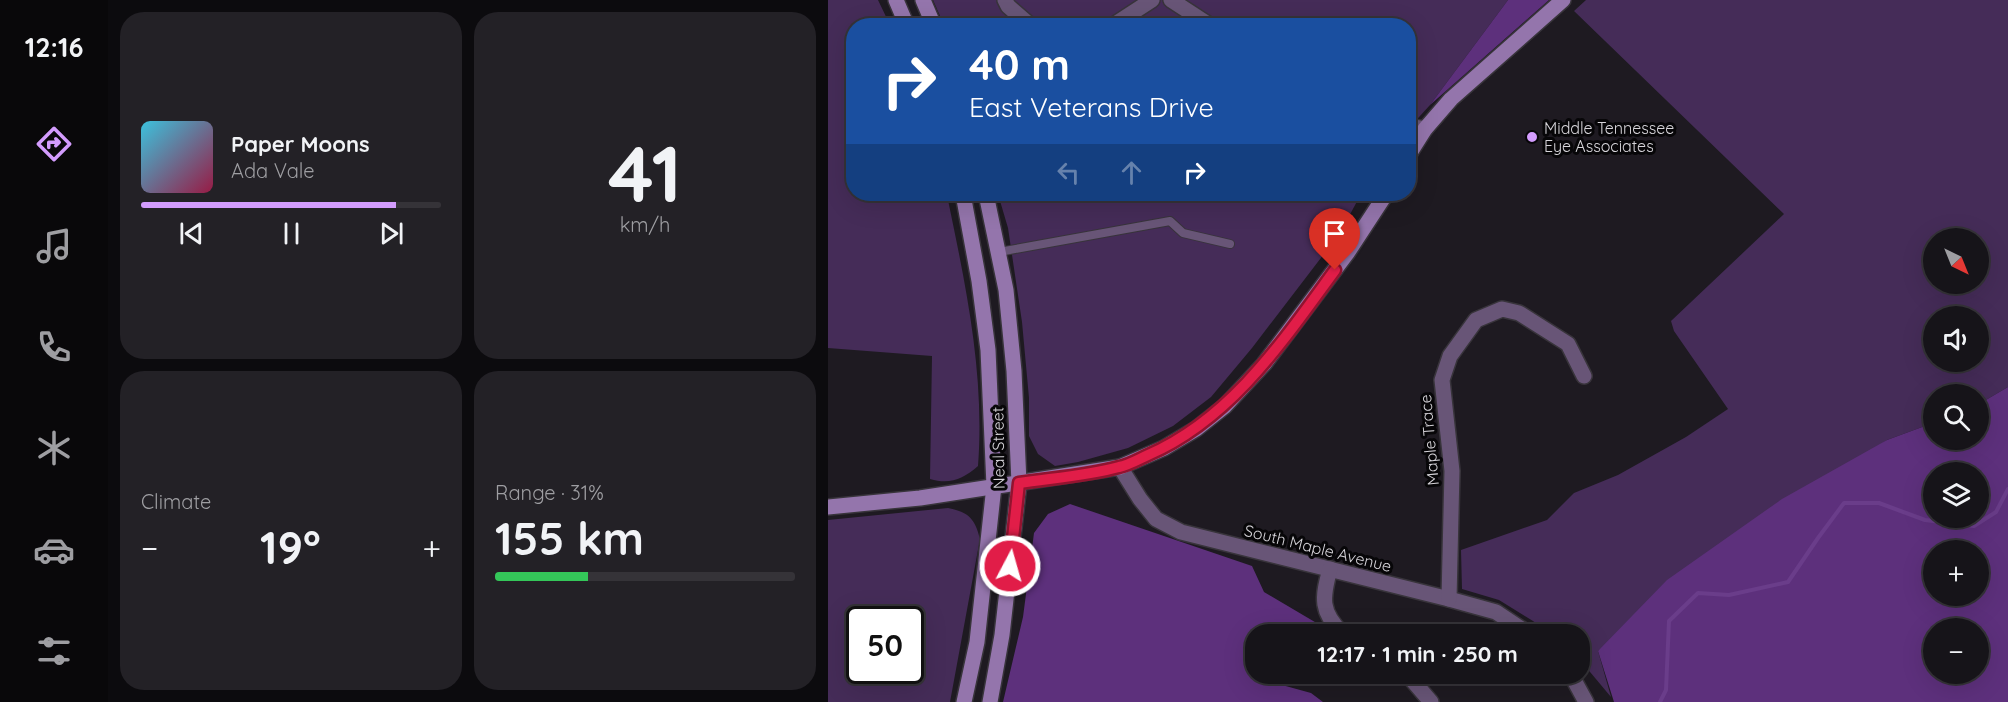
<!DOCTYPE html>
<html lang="en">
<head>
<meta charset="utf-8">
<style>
	body { margin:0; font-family:Quicksand,sans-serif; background:#232126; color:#f1f3f6; height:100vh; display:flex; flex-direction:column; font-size:22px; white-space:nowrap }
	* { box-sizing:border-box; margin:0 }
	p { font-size:20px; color:#9e9ea2 }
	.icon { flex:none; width:33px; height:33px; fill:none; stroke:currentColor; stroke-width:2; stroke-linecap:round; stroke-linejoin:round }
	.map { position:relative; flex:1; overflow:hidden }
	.drawer { display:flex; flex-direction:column; gap:12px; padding:12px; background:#0c0b0e; width:720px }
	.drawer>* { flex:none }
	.top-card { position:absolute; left:18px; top:18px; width:570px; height:183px; border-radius:24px; box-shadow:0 6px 24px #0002,0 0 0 2px #353338; background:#1a4fa0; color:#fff; overflow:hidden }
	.needle { width:39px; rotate:137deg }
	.controls { position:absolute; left:1095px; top:228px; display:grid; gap:12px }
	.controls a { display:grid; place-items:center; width:66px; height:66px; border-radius:50%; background:#161419; box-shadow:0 6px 24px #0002,0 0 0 2px #353338; font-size:30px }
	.speed { position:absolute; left:18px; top:606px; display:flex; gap:12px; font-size:30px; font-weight:700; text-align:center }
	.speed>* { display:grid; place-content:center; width:78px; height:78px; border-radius:50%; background:#161419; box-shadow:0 6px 24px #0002,0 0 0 2px #353338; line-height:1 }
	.speed .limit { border:3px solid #111; border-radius:9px; background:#fff; color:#111 }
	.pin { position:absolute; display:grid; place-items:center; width:51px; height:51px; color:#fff; margin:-62px -26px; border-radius:50% 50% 50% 0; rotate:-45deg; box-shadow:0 0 6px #0007 }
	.pin .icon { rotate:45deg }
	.me { position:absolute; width:66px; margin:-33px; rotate:6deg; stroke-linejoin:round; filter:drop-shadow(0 0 4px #0008) }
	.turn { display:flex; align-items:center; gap:21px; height:126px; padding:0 24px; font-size:27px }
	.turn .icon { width:78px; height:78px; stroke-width:2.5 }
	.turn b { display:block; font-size:42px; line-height:51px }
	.lanes { display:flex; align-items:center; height:57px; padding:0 24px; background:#0003; justify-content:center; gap:30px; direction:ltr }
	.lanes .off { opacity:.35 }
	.big { font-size:45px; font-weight:800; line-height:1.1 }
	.drawer .widget { flex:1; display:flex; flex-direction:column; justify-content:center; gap:9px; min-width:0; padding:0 21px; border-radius:24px; background:#232126 }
	.drawer .dial { align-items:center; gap:0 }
	.dial b { font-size:78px; line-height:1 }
	.song { display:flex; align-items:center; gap:18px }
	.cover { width:72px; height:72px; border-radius:9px; background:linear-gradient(135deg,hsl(190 70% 55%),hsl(340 70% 35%)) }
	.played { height:6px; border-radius:3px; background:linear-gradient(90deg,#d39cfd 85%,#353338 85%) }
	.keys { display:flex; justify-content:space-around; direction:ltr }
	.heat { display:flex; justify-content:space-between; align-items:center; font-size:33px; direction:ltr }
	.charge { height:9px; border-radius:4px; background:linear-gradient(90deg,#34c759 31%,#353338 0) }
	.drawer .tiles { flex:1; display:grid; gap:12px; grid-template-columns:repeat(2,1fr) }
	.trip { position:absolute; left:417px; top:624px; width:345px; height:60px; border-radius:24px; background:#161419; box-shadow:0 6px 24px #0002,0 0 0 2px #353338; font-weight:800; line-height:60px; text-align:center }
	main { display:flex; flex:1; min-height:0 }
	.tabs { display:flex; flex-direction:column; width:108px; justify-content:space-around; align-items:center; background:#09080a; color:#9e9ea2 }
	.tabs .icon { width:42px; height:42px }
	.tabs .active { color:#d39cfd }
	.tabs b { font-size:27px; color:#f1f3f6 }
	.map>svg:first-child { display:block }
	.green { fill:#452c58; fill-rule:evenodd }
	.forest { fill:#5d307c; fill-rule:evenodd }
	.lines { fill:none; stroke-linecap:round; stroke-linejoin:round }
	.stream { stroke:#6a3d8a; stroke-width:4 }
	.lane-casing { stroke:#38343b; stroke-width:10 }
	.street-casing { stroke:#38343b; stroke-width:18 }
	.secondary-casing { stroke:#38343b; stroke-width:18 }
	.lane { stroke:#685577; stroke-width:8 }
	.street { stroke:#685577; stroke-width:15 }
	.secondary { stroke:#9475ac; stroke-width:15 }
	.route-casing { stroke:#92132f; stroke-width:15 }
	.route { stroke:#e11d48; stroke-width:10 }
	.poi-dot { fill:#d39cfd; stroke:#070608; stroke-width:2 }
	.labels { text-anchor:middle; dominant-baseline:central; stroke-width:6; stroke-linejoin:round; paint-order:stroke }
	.poi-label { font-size:16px; fill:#d7d5da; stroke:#070608; text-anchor:start }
	.street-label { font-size:16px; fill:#d7d5da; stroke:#070608 }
</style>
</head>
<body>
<main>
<nav class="tabs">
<b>12:16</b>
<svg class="icon active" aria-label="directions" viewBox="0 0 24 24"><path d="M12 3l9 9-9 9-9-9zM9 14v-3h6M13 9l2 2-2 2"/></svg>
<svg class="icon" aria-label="music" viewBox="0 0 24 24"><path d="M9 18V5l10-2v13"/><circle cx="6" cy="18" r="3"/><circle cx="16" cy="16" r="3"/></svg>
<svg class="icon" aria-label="phone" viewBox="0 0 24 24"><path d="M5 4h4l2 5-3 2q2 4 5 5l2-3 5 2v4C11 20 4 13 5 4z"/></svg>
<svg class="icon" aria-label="climate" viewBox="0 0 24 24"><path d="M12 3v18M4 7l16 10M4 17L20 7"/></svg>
<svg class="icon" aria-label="car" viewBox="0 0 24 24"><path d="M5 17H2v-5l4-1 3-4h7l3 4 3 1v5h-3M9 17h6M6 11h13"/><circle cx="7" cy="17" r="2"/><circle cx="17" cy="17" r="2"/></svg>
<svg class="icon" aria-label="filters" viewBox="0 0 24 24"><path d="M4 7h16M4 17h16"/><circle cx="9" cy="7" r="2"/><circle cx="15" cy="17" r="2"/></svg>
</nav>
<section class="drawer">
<div class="tiles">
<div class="widget">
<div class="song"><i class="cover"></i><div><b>Paper Moons</b><p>Ada Vale</p></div></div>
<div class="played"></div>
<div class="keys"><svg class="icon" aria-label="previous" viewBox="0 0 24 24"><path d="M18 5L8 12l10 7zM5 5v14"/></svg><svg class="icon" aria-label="pause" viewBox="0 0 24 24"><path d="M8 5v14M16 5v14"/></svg><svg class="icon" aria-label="next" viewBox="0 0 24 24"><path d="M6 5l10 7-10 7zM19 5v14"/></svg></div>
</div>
<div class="widget dial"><b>41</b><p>km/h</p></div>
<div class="widget"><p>Climate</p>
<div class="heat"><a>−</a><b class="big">19°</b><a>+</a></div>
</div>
<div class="widget"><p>Range · 31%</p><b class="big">155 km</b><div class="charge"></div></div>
</div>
</section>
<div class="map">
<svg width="1180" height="702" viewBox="0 0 1180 702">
	<rect width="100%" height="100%" fill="#1e1a21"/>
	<g class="green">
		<path d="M0,0H50L62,25L26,26V194H118L120,200C138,287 157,375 150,466C135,479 122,485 102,479L104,356L0,348Z"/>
		<path d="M105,0H680L602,105L581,128L580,26L116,25Z"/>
		<path d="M758,0H1180V387L1151,404L1150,394H1106L1105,423L1059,440L770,651L783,697L752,660V634H722L705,621L671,600L634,589L633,550L719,520L746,493L790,475L858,437L900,409L846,331L843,321L956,214L746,11ZM1106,238H1150V284H1106ZM1106,316H1150V362H1106Z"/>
		<path d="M170,194H533L512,233L424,348L383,397L345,426L300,448L250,462L227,466L210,454L201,436V398L194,322L180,228Z"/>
		<path d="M120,508C141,512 147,519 152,539L122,702H0V520ZM32,620H82V670H32Z"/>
	</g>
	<g class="forest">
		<path d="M680,0H721L602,105Z"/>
		<path d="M1180,387V702H786L770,651L839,580L954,499L1059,440L1105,423L1106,440H1150L1151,404ZM1106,472H1150V518H1106ZM1106,550H1150V596H1106ZM1106,628H1150V674H1106Z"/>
		<path d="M242,504L424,566L436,592L497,628L492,634H428V674H462L454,685L483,693L495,702H175L195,617L206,533L220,514Z"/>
	</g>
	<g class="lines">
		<path class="stream" d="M832,702L838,690L841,621L870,593L901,595L960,582L990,538L1016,503H1051L1097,520L1146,526L1168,512L1180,489"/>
		<g class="lane-casing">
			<path id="lane" d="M171,252L342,221L355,233L402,244"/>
		</g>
		<g class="street-casing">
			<g id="street">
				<path d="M177,0L180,6L203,26"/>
				<path d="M343,0L383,26"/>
				<path d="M284,26L324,0"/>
				<path d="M580,126L597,129"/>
				<path d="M292,467L312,499L328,519L353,532L621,599L668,612L701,634"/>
				<path d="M502,569C494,598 492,612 515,634"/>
				<path d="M621,599L624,471L614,380L622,356L648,320L674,309L691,313L740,344L756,376"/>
				<path d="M579,674L603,702"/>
				<path d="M740,674L746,680L758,702"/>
			</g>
		</g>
		<g class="secondary-casing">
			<g id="secondary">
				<path d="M68,0L79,26"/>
				<path d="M95,0L106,26"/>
				<path d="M580,156L597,129L623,99L735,0"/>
				<path d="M135,194L151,281L160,350L166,486L149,642L136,702"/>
				<path d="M158,194L178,290L186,371L191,483L174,635L162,702"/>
				<path d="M0,507L92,498L292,467L336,448L368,429L397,406L436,364L520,252L558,194"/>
			</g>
		</g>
		<use href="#lane" class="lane"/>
		<use href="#street" class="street"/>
		<use href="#secondary" class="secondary"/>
	</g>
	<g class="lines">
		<g class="route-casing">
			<path id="route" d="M182,566L191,483C224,478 258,476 291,467C301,465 311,459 320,455C403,419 455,341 507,270"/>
		</g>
		<use href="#route" class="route"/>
	</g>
	<circle class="poi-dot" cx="704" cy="137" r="6"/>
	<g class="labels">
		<g class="poi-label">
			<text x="716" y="128">Middle Tennessee<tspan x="716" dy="18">Eye Associates</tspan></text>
		</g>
		<g class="street-label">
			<text transform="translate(601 440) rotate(-95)">Maple Trace</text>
			<text transform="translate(170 448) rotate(-91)">Neal Street</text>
			<text transform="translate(490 548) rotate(14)">South Maple Avenue</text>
		</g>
	</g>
</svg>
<div class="controls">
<a><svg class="needle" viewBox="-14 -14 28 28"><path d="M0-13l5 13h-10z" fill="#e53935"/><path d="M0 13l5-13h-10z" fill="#9e9ea2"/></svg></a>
<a><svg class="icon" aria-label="sound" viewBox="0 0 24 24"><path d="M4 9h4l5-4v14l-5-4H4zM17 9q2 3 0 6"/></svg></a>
<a><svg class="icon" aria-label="search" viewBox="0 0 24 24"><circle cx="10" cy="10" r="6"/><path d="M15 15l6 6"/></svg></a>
<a><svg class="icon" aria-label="layers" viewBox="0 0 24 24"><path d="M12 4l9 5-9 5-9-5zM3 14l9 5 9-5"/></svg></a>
<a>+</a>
<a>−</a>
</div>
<div class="speed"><div class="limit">50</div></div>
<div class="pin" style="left:507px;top:270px;background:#d93025"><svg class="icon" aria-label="arrive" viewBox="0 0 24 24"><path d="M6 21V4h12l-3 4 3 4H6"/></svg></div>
<svg class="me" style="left:182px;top:566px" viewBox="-20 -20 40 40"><circle r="17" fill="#e11d48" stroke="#fff" stroke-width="3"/><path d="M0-11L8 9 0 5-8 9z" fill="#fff"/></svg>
<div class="trip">12:17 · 1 min · 250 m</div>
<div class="top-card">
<div class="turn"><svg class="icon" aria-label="right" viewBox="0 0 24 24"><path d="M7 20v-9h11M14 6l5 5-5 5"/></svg><div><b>40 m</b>East Veterans Drive</div></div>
<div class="lanes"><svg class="icon off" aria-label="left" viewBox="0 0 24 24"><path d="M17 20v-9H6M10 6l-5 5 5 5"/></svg><svg class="icon off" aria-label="ahead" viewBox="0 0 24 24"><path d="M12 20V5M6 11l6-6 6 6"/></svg><svg class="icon" aria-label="right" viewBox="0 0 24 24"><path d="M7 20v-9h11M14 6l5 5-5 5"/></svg></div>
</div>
</div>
</main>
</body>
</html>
